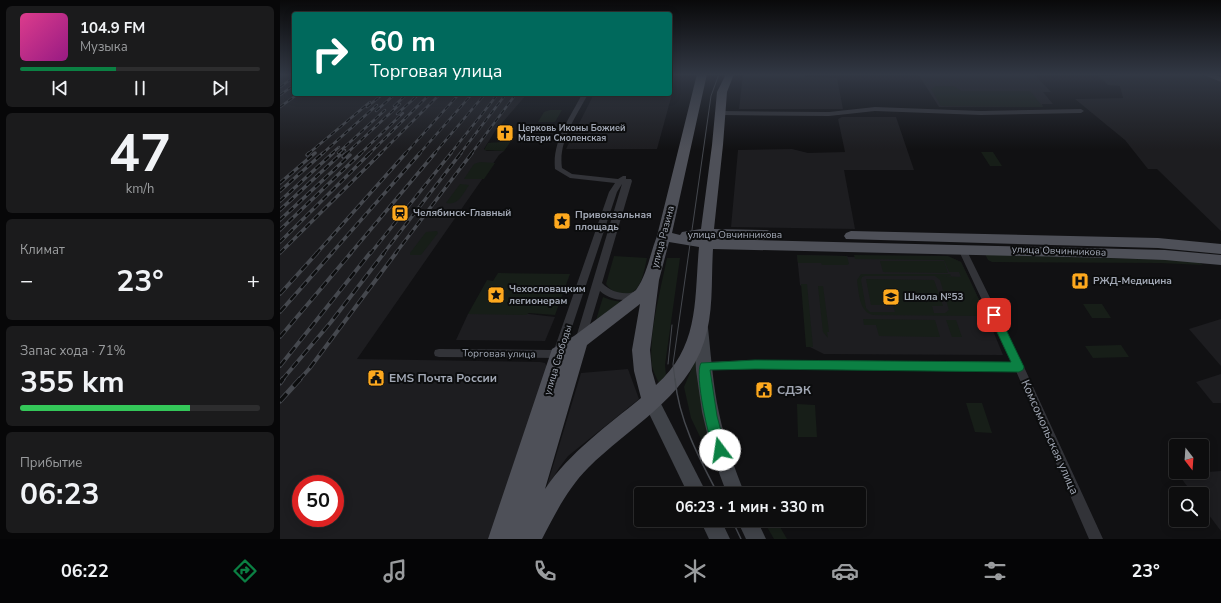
<!DOCTYPE html>
<html lang="ru">
<head>
<meta charset="utf-8">
<style>
	body { margin:0; font-family:"Nunito Sans",sans-serif; background:#1b1b1c; color:#f1f3f6; height:100vh; display:flex; flex-direction:column; font-size:15px; white-space:nowrap }
	* { box-sizing:border-box; margin:0 }
	p { font-size:13px; color:#9a9c9e }
	.icon { flex:none; width:22px; height:22px; fill:none; stroke:currentColor; stroke-width:2; stroke-linecap:round; stroke-linejoin:round }
	.map { position:relative; flex:1; overflow:hidden }
	.side { display:flex; flex-direction:column; gap:6px; padding:6px; background:#070708; width:280px }
	.side>* { flex:none }
	.guide { position:absolute; left:12px; top:12px; width:380px; height:84px; border-radius:4px; box-shadow:0 2px 10px #0003,0 0 0 1px #2d2d2e; background:#00695c; color:#fff; overflow:hidden }
	.needle { width:26px; rotate:163deg }
	.buttons { position:absolute; left:889px; top:439px; display:grid; gap:8px }
	.buttons a { display:grid; place-items:center; width:40px; height:40px; border-radius:4px; background:#0d0d0e; box-shadow:0 2px 10px #0003,0 0 0 1px #2d2d2e; font-size:20px }
	.speed { position:absolute; left:12px; top:475px; display:flex; gap:8px; font-size:20px; font-weight:700; text-align:center }
	.speed>* { display:grid; place-content:center; width:52px; height:52px; border-radius:50%; background:#0d0d0e; box-shadow:0 2px 10px #0003,0 0 0 1px #2d2d2e; line-height:1 }
	.speed .limit { border:6px solid #d22; background:#fff; color:#111 }
	.pin { position:absolute; display:grid; place-items:center; width:34px; height:34px; color:#fff; margin:-17px; border-radius:8px; box-shadow:0 2px 6px #0006 }
	.me { position:absolute; width:44px; margin:-22px; rotate:346deg; stroke-linejoin:round; filter:drop-shadow(0 0 3px #0008) }
	.turn { display:flex; align-items:center; gap:14px; height:84px; padding:0 12px; font-size:18px }
	.turn .icon { width:52px; height:52px; stroke-width:2.5 }
	.turn b { display:block; font-size:28px; line-height:34px }
	.big { font-size:30px; font-weight:700; line-height:1.1 }
	.side .tile { flex:1; display:flex; flex-direction:column; justify-content:center; gap:6px; min-width:0; padding:0 14px; border-radius:6px; background:#1b1b1c }
	.side .dial { align-items:center; gap:0 }
	.dial b { font-size:52px; line-height:1 }
	.song { display:flex; align-items:center; gap:12px }
	.cover { width:48px; height:48px; border-radius:6px; background:linear-gradient(135deg,hsl(330 70% 55%),hsl(310 70% 35%)) }
	.played { height:4px; border-radius:2px; background:linear-gradient(90deg,#0b8043 40%,#2d2d2e 40%) }
	.keys { display:flex; justify-content:space-around; direction:ltr }
	.heat { display:flex; justify-content:space-between; align-items:center; font-size:22px; direction:ltr }
	.charge { height:6px; border-radius:3px; background:linear-gradient(90deg,#34c759 71%,#2d2d2e 0) }
	.trip { position:absolute; left:354px; top:487px; width:232px; height:40px; border-radius:4px; background:#0d0d0e; box-shadow:0 2px 10px #0003,0 0 0 1px #2d2d2e; font-weight:700; line-height:40px; text-align:center }
	.tab-bar { display:flex; height:64px; justify-content:space-around; align-items:center; background:#050506; color:#9a9c9e }
	.tab-bar .icon { width:28px; height:28px }
	.tab-bar .on { color:#0b8043 }
	.tab-bar b { font-size:18px; color:#f1f3f6 }
	main { display:flex; flex:1; min-height:0 }
	.map>svg:first-child { display:block }
	.built { fill:#1d1d20; fill-rule:evenodd }
	.green { fill:#171e18; fill-rule:evenodd }
	.lines { fill:none; stroke-linecap:round; stroke-linejoin:round }
	.street { fill:#323338; fill-rule:evenodd }
	.secondary { fill:#404349; fill-rule:evenodd }
	.primary { fill:#4e5058; fill-rule:evenodd }
	.tram-far1 { stroke:#45484e; stroke-width:1 }
	.tram { stroke:#45484e; stroke-width:1.5 }
	.rail-far3-casing { stroke:#45484e; stroke-width:2.5 }
	.rail-far2-casing { stroke:#45484e; stroke-width:3.5 }
	.rail-far1-casing { stroke:#45484e; stroke-width:4 }
	.rail-casing { stroke:#45484e; stroke-width:5 }
	.rail-far3 { stroke:#0c0d0e; stroke-width:1.5; stroke-dasharray:5; stroke-linecap:butt }
	.rail-far2 { stroke:#0c0d0e; stroke-width:2; stroke-dasharray:6; stroke-linecap:butt }
	.rail-far1 { stroke:#0c0d0e; stroke-width:2.5; stroke-dasharray:8; stroke-linecap:butt }
	.rail { stroke:#0c0d0e; stroke-width:3.5; stroke-dasharray:10; stroke-linecap:butt }
	.route { fill:#0b8043; stroke:#07532c }
	.labels { text-anchor:middle; dominant-baseline:central; stroke-width:4; stroke-linejoin:round; paint-order:stroke }
	.far-poi-label { font-size:9px; font-weight:bold; fill:#a2a8b5; stroke:#0c0d0e; text-anchor:start }
	.poi-label { font-size:10px; font-weight:bold; fill:#a2a8b5; stroke:#0c0d0e; text-anchor:start }
	.street-label { font-size:10px; fill:#a2a8b5; stroke:#0c0d0e }
	.near-poi-label { font-size:12px; font-weight:bold; fill:#a2a8b5; stroke:#0c0d0e; text-anchor:start }
	.near-street-label { font-size:12px; fill:#a2a8b5; stroke:#0c0d0e }
</style>
</head>
<body>
<main>
<section class="side">
<div class="tile">
<div class="song"><i class="cover"></i><div><b>104.9 FM</b><p>Музыка</p></div></div>
<div class="played"></div>
<div class="keys"><svg class="icon" aria-label="previous" viewBox="0 0 24 24"><path d="M18 5L8 12l10 7zM5 5v14"/></svg><svg class="icon" aria-label="pause" viewBox="0 0 24 24"><path d="M8 5v14M16 5v14"/></svg><svg class="icon" aria-label="next" viewBox="0 0 24 24"><path d="M6 5l10 7-10 7zM19 5v14"/></svg></div>
</div>
<div class="tile dial"><b>47</b><p>km/h</p></div>
<div class="tile"><p>Климат</p>
<div class="heat"><a>−</a><b class="big">23°</b><a>+</a></div>
</div>
<div class="tile"><p>Запас хода · 71%</p><b class="big">355 km</b><div class="charge"></div></div>
<div class="tile"><p>Прибытие</p><b class="big">06:23</b></div>
</section>
<div class="map">
<svg width="941" height="539" viewBox="0 0 941 539">
	<rect width="100%" height="100%" fill="#111113"/>
	<g class="built">
		<path d="M0,74H14V94H247L215,131L204,149L207,151H224L219,155L77,359L260,362L265,363L267,367L212,539H0ZM21,484H55V518H21Z"/>
		<path d="M463,74H525V77L557,78L563,109H459Z"/>
		<path d="M638,74H754L771,92H763L773,104H762L763,107H659Z"/>
		<path d="M837,74H920L941,82V231L877,169H868L845,140L795,99L843,98L840,86L828,85L819,76H838Z"/>
		<path d="M314,94H392L377,149H286Z"/>
		<path d="M562,117H616L634,170H564L575,229L451,227L458,150L512,149L528,153L565,152L558,119Z"/>
		<path d="M517,255L567,256L568,257L672,258L681,262L702,306L703,314L708,316L709,321L723,355L544,354L528,346L524,288L520,285Z"/>
		<path d="M188,314H249L275,317L265,341L176,340Z"/>
		<path d="M941,319V366L909,329Z"/>
		<path d="M348,369L359,399L288,456L279,468L266,489L301,373Z"/>
		<path d="M941,374V403H933L916,382Z"/>
		<path d="M941,471V531L922,506V494H913L898,474Z"/>
	</g>
	<g class="green">
		<path d="M656,86H674L681,91H750L763,107L661,106L651,89Z"/>
		<path d="M270,110H282L275,122H258L264,112Z"/>
		<path d="M227,140L231,141L224,151L204,150L208,143C215,142 221,143 227,140Z"/>
		<path d="M701,152H713L722,166H710Z"/>
		<path d="M200,162L215,163L204,179H184L194,164Z"/>
		<path d="M180,184L189,185C183,194 178,206 166,203Z"/>
		<path d="M157,231L158,233L141,255H130V253L146,232Z"/>
		<path d="M705,254L916,261L923,265L880,263L712,262L708,260Z"/>
		<path d="M517,255L567,256L569,264L567,265H542L541,263H518Z"/>
		<path d="M574,255L668,256L681,262L702,306L703,314L700,316L594,315C579,313 579,293 577,280L581,274H670L671,276H660L681,277L679,272H669L664,260L575,259ZM585,276H655L660,280L669,310L665,313H654L652,306H663L654,280L586,279L591,305H613L615,312H590L586,308L581,280L582,277Z"/>
		<path d="M334,256L367,258C364,271 361,298 341,294C334,292 330,290 326,284Z"/>
		<path d="M387,258H400L385,365L386,375L379,383C376,377 373,371 372,366C368,336 381,288 387,258Z"/>
		<path d="M600,261H664L668,273L603,272Z"/>
		<path d="M218,273H219L290,274L275,315L249,313L246,315L188,314L207,280L213,281Z"/>
		<path d="M521,284H527L533,347H526Z"/>
		<path d="M538,286H543L549,332H547L548,338L543,332Z"/>
		<path d="M323,297L331,300L341,302L316,320Z"/>
		<path d="M803,304H822L831,318H812Z"/>
		<path d="M583,319L655,320L660,337L599,336L596,325H584Z"/>
		<path d="M666,320H676L682,337H672Z"/>
		<path d="M841,345L849,357L813,358L805,346Z"/>
		<path d="M417,356C418,397 426,433 437,472L411,418L404,387Z"/>
		<path d="M686,403H702L712,433L695,432Z"/>
		<path d="M517,404L535,405L537,437H518Z"/>
		<path d="M483,520H496L507,539H494Z"/>
	</g>
	<g class="lines">
		<g class="street">
			<path d="M302,94H308C296,117 278,141 282,168L292,174L338,179L343,176H346V179H351L352,181L322,283C330,291 339,294 350,293C354,292 356,291 360,293L362,295L360,297C346,302 331,301 320,291L305,341L304,344L300,345L296,344L295,341L342,184L337,192L282,357L278,358L159,357L155,356L154,353L155,350L159,349L274,350L329,192L335,183L290,178L275,169C272,141 290,118 302,94Z"/>
			<path d="M595,107L701,111L801,109L804,111L801,113L701,115L595,111L549,116L441,115L438,113L441,111L549,112Z"/>
			<path d="M682,246L686,249L744,367L823,539H809L736,371L475,368L425,370L421,369L420,366L421,363L425,362L475,360L731,362L678,249Z"/>
		</g>
		<g class="secondary">
			<path d="M921,74H932L941,77V82Z"/>
			<path d="M421,322L426,324L428,328C431,356 433,385 439,413C445,441 454,468 465,494H447L432,454L422,412L416,370L414,328L416,324Z"/>
			<path d="M371,394L377,396L427,494H408L363,401L365,396Z"/>
			<path d="M420,520H441L450,539H429Z"/>
			<path d="M457,520H477L486,539H466Z"/>
		</g>
		<g class="primary">
			<path d="M417,74H427L392,233L400,235L402,232L421,229L432,145L437,92L446,74H454L447,92L443,145L434,229L487,230L492,232L494,235L492,238L487,240L434,238V239L885,250L941,255V265L885,260L830,258L433,249C431,280 434,312 424,342C406,398 348,428 308,468C288,488 275,514 262,539H208L272,349L294,336L356,290C367,275 370,254 377,236ZM389,242L419,247C414,301 420,346 376,385L372,371L370,350L379,280ZM360,304L352,350L354,371L361,398C327,426 290,452 265,489L307,345Z"/>
			<path d="M571,231L878,238L941,244V254L878,248L566,239L564,236L566,233Z"/>
		</g>
		<g class="tram-far1">
			<path d="M388,364L392,325"/>
			<path d="M395,380L393,364L431,96L439,74"/>
		</g>
		<g class="tram">
			<path d="M395,379C399,421 419,458 438,494"/>
			<path d="M452,520L461,539"/>
		</g>
		<g class="rail-far3-casing">
			<g id="rail-far3">
				<path d="M0,87L14,77"/>
				<path d="M0,95L14,85"/>
				<path d="M114,106L127,94"/>
				<path d="M0,107L18,94"/>
				<path d="M87,107L103,94"/>
				<path d="M96,111L115,94"/>
				<path d="M117,114L139,94"/>
				<path d="M58,153L105,110"/>
				<path d="M28,154L90,102"/>
				<path d="M42,154L97,105"/>
				<path d="M51,154L59,147"/>
				<path d="M61,154L65,150"/>
				<path d="M66,154L120,104"/>
				<path d="M80,154L123,113"/>
				<path d="M89,154L150,94"/>
				<path d="M100,154L160,94"/>
				<path d="M125,154L179,94"/>
				<path d="M139,154L192,94"/>
				<path d="M154,154L205,94"/>
				<path d="M170,154L218,94"/>
				<path d="M180,154L226,94"/>
				<path d="M191,154L236,94"/>
			</g>
		</g>
		<g class="rail-far2-casing">
			<g id="rail-far2">
				<path d="M27,155L29,153"/>
				<path d="M63,157L67,153"/>
				<path d="M0,183L35,153"/>
				<path d="M0,191L43,153"/>
				<path d="M0,201L53,153"/>
				<path d="M0,210L62,153"/>
				<path d="M0,220L70,155"/>
				<path d="M0,230L81,153"/>
				<path d="M0,242L90,153"/>
				<path d="M0,253L101,153"/>
				<path d="M36,254L126,153"/>
				<path d="M51,254L140,153"/>
				<path d="M70,254L155,153"/>
				<path d="M90,254L171,153"/>
				<path d="M103,254L181,153"/>
				<path d="M115,254L192,153"/>
			</g>
		</g>
		<g class="rail-far1-casing">
			<g id="rail-far1">
				<path d="M0,294L37,253"/>
				<path d="M0,312L52,253"/>
				<path d="M0,337L71,253"/>
				<path d="M0,366L90,253"/>
				<path d="M2,380L51,322L104,253"/>
				<path d="M19,380L29,369L116,253"/>
			</g>
		</g>
		<g class="rail-casing">
			<g id="rail">
				<path d="M0,383L3,379"/>
				<path d="M0,401L20,379"/>
			</g>
		</g>
		<use href="#rail-far3" class="rail-far3"/>
		<use href="#rail-far2" class="rail-far2"/>
		<use href="#rail-far1" class="rail-far1"/>
		<use href="#rail" class="rail"/>
	</g>
	<linearGradient id="sky" x2="0" y2="1"><stop stop-color="#09090a"/><stop offset="0.5" stop-color="#323844"/><stop offset="1" stop-color="#323844" stop-opacity="0"/></linearGradient>
	<rect width="941" height="149" fill="url(#sky)"/>
	<path class="route" d="M714,312L718,313L744,367L743,370L739,372L475,369L430,370L437,416L446,450L444,454L440,456L435,454C429,440 414,375 421,363L475,360L731,362L709,315L710,313Z"/>
	<defs>
		<g id="church-square" transform="scale(0.9)"><rect x="-9" y="-9" width="18" height="18" rx="4" fill="#fea91e" stroke="#0c0d0e"/><path d="M-1.2-6h2.4v3.5h3.3v2.4h-3.3V6h-2.4V-.1h-3.3v-2.4h3.3Z" fill="#111"/></g>
		<g id="station-square" transform="scale(0.9)"><rect x="-9" y="-9" width="18" height="18" rx="4" fill="#fea91e" stroke="#0c0d0e"/><path d="M-3-6H3Q5-6 5-4V2Q5 4 3 4L4.5 6H3L1.5 4h-3L-3 6H-4.5L-3 4Q-5 4-5 2V-4Q-5-6-3-6ZM-3.5-4v3h7v-3ZM-3.5 1v1.5H-2V1ZM2 1v1.5H3.5V1Z" fill="#111"/></g>
		<g id="sight-square" transform="scale(0.9)"><rect x="-9" y="-9" width="18" height="18" rx="4" fill="#fea91e" stroke="#0c0d0e"/><path d="M0-6L1.8-2.2L6-1.7L2.9 1.2L3.7 5.4L0 3.3L-3.7 5.4L-2.9 1.2L-6-1.7L-1.8-2.2Z" fill="#111"/></g>
		<g id="hospital-square" transform="scale(0.9)"><rect x="-9" y="-9" width="18" height="18" rx="4" fill="#fea91e" stroke="#0c0d0e"/><path d="M-5-5h3v3.5h4V-5h3V5h-3V1.5h-4V5h-3Z" fill="#111"/></g>
		<g id="school-square" transform="scale(0.9)"><rect x="-9" y="-9" width="18" height="18" rx="4" fill="#fea91e" stroke="#0c0d0e"/><path d="M0-5L7-2L0 1L-7-2ZM-4 1L0 2.5L4 1V4Q0 6-4 4Z" fill="#111"/></g>
		<g id="civic-square" transform="scale(0.9)"><rect x="-9" y="-9" width="18" height="18" rx="4" fill="#fea91e" stroke="#0c0d0e"/><path d="M-.6-6.5H3V-4.5H.6V-3L4-1V1h2V6H-6V1h2V-1L-.6-3ZM-1.2 2.5V6h2.4V2.5Z" fill="#111"/></g>
	</defs>
	<g fill-rule="evenodd">
		<use href="#church-square" x="225" y="133"/>
		<use href="#station-square" x="120" y="213"/>
		<use href="#sight-square" x="282" y="221"/>
		<use href="#hospital-square" x="800" y="281"/>
		<use href="#sight-square" x="216" y="295"/>
		<use href="#school-square" x="611" y="297"/>
		<use href="#civic-square" x="96" y="378"/>
		<use href="#civic-square" x="484" y="390"/>
	</g>
	<g class="labels">
		<g class="far-poi-label">
			<text x="238" y="128">Церковь Иконы Божией<tspan x="238" dy="10">Матери Смоленская</tspan></text>
		</g>
		<g class="poi-label">
			<text x="133" y="213">Челябинск-Главный</text>
			<text x="295" y="215">Привокзальная<tspan x="295" dy="12">площадь</tspan></text>
			<text x="813" y="281">РЖД-Медицина</text>
			<text x="229" y="289">Чехословацким<tspan x="229" dy="12">легионерам</tspan></text>
			<text x="624" y="297">Школа №53</text>
		</g>
		<g class="street-label">
			<text x="455" y="235">улица Овчинникова</text>
			<text transform="translate(383 237) rotate(-75)">улица Разина</text>
			<text transform="translate(779 251) rotate(2)">улица Овчинникова</text>
			<text transform="translate(219 354) rotate(1)">Торговая улица</text>
			<text transform="translate(278 360) rotate(-73)">улица Свободы</text>
		</g>
		<g class="near-poi-label">
			<text x="109" y="378">EMS Почта России</text>
			<text x="497" y="390">СДЭК</text>
		</g>
		<g class="near-street-label">
			<text transform="translate(770 437) rotate(66)">Комсомольская улица</text>
		</g>
	</g>
</svg>
<div class="buttons">
<a><svg class="needle" viewBox="-14 -14 28 28"><path d="M0-13l5 13h-10z" fill="#e53935"/><path d="M0 13l5-13h-10z" fill="#9a9c9e"/></svg></a>
<a><svg class="icon" aria-label="search" viewBox="0 0 24 24"><circle cx="10" cy="10" r="6"/><path d="M15 15l6 6"/></svg></a>
</div>
<div class="speed"><div class="limit">50</div></div>
<div class="pin" style="left:714px;top:315px;background:#d93025"><svg class="icon" aria-label="arrive" viewBox="0 0 24 24"><path d="M6 21V4h12l-3 4 3 4H6"/></svg></div>
<svg class="me" style="left:440px;top:450px" viewBox="-20 -20 40 40"><circle r="19" fill="#fff"/><path d="M0-13L10 11 0 6-10 11z" fill="#0b8043"/></svg>
<div class="trip">06:23 · 1 мин · 330 m</div>
<div class="guide">
<div class="turn"><svg class="icon" aria-label="right" viewBox="0 0 24 24"><path d="M7 20v-9h11M14 6l5 5-5 5"/></svg><div><b>60 m</b>Торговая улица</div></div>
</div>
</div>
</main>
<nav class="tab-bar">
<b>06:22</b>
<svg class="icon on" aria-label="directions" viewBox="0 0 24 24"><path d="M12 3l9 9-9 9-9-9zM9 14v-3h6M13 9l2 2-2 2"/></svg>
<svg class="icon" aria-label="music" viewBox="0 0 24 24"><path d="M9 18V5l10-2v13"/><circle cx="6" cy="18" r="3"/><circle cx="16" cy="16" r="3"/></svg>
<svg class="icon" aria-label="phone" viewBox="0 0 24 24"><path d="M5 4h4l2 5-3 2q2 4 5 5l2-3 5 2v4C11 20 4 13 5 4z"/></svg>
<svg class="icon" aria-label="climate" viewBox="0 0 24 24"><path d="M12 3v18M4 7l16 10M4 17L20 7"/></svg>
<svg class="icon" aria-label="car" viewBox="0 0 24 24"><path d="M5 17H2v-5l4-1 3-4h7l3 4 3 1v5h-3M9 17h6M6 11h13"/><circle cx="7" cy="17" r="2"/><circle cx="17" cy="17" r="2"/></svg>
<svg class="icon" aria-label="filters" viewBox="0 0 24 24"><path d="M4 7h16M4 17h16"/><circle cx="9" cy="7" r="2"/><circle cx="15" cy="17" r="2"/></svg>
<b>23°</b>
</nav>
</body>
</html>
